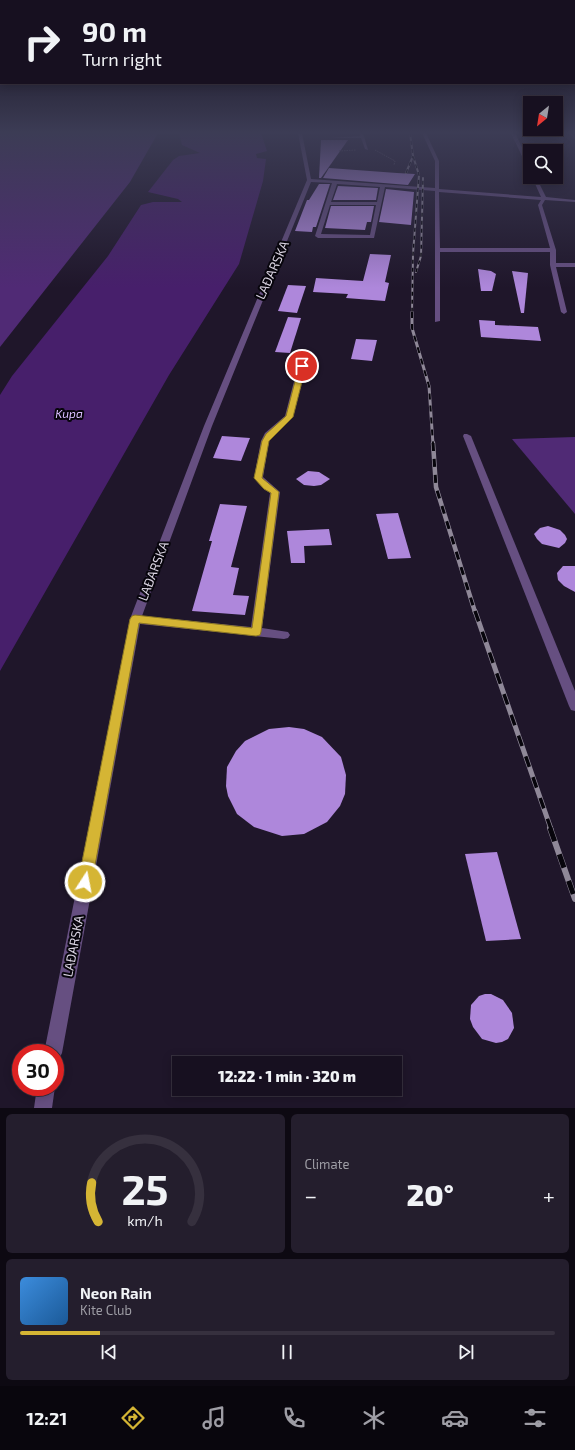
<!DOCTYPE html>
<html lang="en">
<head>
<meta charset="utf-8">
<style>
	body { margin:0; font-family:"Exo 2",sans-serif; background:#241e2d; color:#f1f3f6; height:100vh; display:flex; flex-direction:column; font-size:15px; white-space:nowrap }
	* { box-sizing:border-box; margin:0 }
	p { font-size:13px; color:#9e9da5 }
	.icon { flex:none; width:22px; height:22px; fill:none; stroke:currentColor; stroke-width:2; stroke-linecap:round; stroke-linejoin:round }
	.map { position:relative; height:1108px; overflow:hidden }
	.details { display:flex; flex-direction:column; gap:6px; padding:6px; background:#0d0912; flex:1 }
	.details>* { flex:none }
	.banner { position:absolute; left:0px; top:0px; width:575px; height:84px; box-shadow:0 2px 10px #0003,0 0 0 1px #36303e; background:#171020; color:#f1f3f6; overflow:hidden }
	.needle { width:26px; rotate:210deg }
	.buttons { position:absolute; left:523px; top:96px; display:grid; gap:8px }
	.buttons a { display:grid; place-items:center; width:40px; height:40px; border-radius:0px; background:#171020; box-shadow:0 2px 10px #0003,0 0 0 1px #36303e; font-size:20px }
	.speed { position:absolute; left:12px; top:1044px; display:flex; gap:8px; font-size:20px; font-weight:700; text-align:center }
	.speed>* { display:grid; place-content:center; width:52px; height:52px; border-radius:50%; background:#171020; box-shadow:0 2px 10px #0003,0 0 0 1px #36303e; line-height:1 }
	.speed .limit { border:6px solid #d22; background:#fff; color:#111 }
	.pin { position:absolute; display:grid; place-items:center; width:34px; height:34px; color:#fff; margin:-17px; border:2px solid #fff; border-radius:50%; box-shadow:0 1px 4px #0007 }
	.me { position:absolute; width:44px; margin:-22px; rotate:11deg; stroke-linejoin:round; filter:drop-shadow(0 0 3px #0008) }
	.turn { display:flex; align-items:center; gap:14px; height:84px; padding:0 16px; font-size:18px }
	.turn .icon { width:52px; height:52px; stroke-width:2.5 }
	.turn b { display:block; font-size:28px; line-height:34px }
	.big { font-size:30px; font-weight:800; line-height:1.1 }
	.details .widget { flex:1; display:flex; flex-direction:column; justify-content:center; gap:6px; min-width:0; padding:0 14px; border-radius:6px; background:#241e2d }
	.details .dial { align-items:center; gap:0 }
	.dial svg { height:104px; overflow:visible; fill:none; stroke:#36303e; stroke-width:7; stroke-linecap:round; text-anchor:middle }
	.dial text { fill:#f1f3f6; stroke:none }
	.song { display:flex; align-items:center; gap:12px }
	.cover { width:48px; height:48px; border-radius:6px; background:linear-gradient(135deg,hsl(210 70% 55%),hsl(210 70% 35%)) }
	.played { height:4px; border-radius:2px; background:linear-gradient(90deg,#d5b534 15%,#36303e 15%) }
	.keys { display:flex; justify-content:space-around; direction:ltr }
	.heat { display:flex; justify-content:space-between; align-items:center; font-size:22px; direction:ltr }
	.details .tiles { flex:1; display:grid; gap:6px; grid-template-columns:1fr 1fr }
	.widget:last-child { grid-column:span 2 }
	.trip { position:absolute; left:172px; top:1056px; width:230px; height:40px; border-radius:0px; background:#171020; box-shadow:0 2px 10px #0003,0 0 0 1px #36303e; font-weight:800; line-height:40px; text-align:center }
	.dock { display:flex; height:64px; justify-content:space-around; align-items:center; background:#09060d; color:#9e9da5 }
	.dock .icon { width:28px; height:28px }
	.dock .on { color:#d5b534 }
	.dock b { font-size:18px; color:#f1f3f6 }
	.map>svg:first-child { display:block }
	.forest { fill:#502a75 }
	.water { fill:#471f6b }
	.building { fill:#ae87db }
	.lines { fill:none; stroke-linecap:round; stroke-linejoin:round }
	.path { stroke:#5f5769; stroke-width:1; stroke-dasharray:1.5 1; stroke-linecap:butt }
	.minor { fill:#664f81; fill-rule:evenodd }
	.rail-far4-casing { stroke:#8f8898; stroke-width:2 }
	.rail-far3-casing { stroke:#8f8898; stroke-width:3 }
	.rail-far2-casing { stroke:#8f8898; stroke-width:4.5 }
	.rail-far1-casing { stroke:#8f8898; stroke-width:5 }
	.rail-casing { stroke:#8f8898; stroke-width:6 }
	.rail-far4 { stroke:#07050c; stroke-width:1.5; stroke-dasharray:4; stroke-linecap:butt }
	.rail-far3 { stroke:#07050c; stroke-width:2; stroke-dasharray:6; stroke-linecap:butt }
	.rail-far2 { stroke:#07050c; stroke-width:3; stroke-dasharray:8; stroke-linecap:butt }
	.rail-far1 { stroke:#07050c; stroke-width:3.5; stroke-dasharray:11; stroke-linecap:butt }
	.rail { stroke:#07050c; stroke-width:5; stroke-dasharray:14; stroke-linecap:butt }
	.route { fill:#d5b534; stroke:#8a7622 }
	.labels { text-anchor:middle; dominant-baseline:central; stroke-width:4; stroke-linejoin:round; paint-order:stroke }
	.far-water-label { font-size:12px; font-style:italic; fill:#d8bcfd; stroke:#07050c }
	.street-label { font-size:13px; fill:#d8d2e0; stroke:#07050c }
</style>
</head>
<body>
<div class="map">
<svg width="575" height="1108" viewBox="0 0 575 1108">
	<rect width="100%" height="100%" fill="#1f162a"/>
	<g class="forest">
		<path d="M0,133H158L130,182L0,347Z"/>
		<path d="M575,437V514L512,439Z"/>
	</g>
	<path class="water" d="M179,133H261L267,151L256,154L257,158L266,159L263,181L239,264L169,375L0,671V395L12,376L108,256L141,205L153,202H182L178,199L148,192L173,160L179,156L200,153L182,145Z"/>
	<g class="building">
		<path d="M321,140H348L321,178H319Z"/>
		<path d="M329,168L397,173L415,174L408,185L323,178Z"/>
		<path d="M319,184H330L316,227H313L312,232L295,231L307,200H309Z"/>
		<path d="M338,186L378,188L376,200H333Z"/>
		<path d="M386,189L414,192L411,225L379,222Z"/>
		<path d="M331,206H374L371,222H367L365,230L325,228Z"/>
		<path d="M370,254L391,255L385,282L389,283L385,301L346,298L348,294L313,292L316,278L363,281Z"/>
		<path d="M478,269L491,271L496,274L492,291H481Z"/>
		<path d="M512,271L528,273L524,313H521Z"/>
		<path d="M288,285L306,286L297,313L278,311Z"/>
		<path d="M288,317L301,318L290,353L275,352Z"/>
		<path d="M479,320L495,321V325L538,327L541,341L481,337Z"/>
		<path d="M356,339L377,340L372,361L351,359Z"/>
		<path d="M222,436L250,438L241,461L213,458Z"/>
		<path d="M308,471L319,472L330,479L321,485L314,486L304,485L296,479Z"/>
		<path d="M220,504L247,506L231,567L239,568L233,595L249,596L245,615L192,611L212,541H209Z"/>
		<path d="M398,513L411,558L388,559L376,514Z"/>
		<path d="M548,526L560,530L565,535L567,539L565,543L559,548L542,544L537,539L534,534L540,528Z"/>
		<path d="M329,529L332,545L304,546L305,563H291L287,531Z"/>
		<path d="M563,566H575V592L564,586L558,580L557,573Z"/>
		<path d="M289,727L304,729L322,737L341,757L346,775L345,794L340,806L327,822L304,834L282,836L254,827L237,814L228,796L226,786L227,767L236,751L245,741L269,729Z"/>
		<path d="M497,852L521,939L486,941L465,854Z"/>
		<path d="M485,994H491L503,1000L512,1013L514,1028L508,1039L502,1042L496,1043L482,1039L473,1027L470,1019L471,1005L479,996Z"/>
	</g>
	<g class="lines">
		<g class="path">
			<path d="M375,150L395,161L394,165"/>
			<path d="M339,151L356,150"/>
		</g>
		<g class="minor">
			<path d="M298,133H302L311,179L435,188V161L422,133H426L439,161V189L541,197L532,177H536L546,197L575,200V202L545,200L542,205L556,250V263H575V267H556L567,312L564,314L561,312L550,265V252H440V321L435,322V191L385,187L374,238H318L315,236L332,183L311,182L212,426L142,616L251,627L270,493L264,489L254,478L261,441L265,433L285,416L298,366L302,364L306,366L293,417L272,436L269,441L263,477L280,492L262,628L288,632L290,635L288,638L284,639L140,624L62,1053L59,1059L55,1061V1053H44L130,619L204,426L307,180ZM337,184L380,187L377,202H331ZM439,192L541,200L538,205L550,248H440ZM330,205H376L370,235L321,234Z"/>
			<path d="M359,133H363L368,150L365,149L361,138H329L360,136Z"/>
			<path d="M511,133H515L530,164V170L528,169Z"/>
			<path d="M569,133H573L575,139Z"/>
			<path d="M464,434H467L471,436L575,691V711L571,710L569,706L463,436Z"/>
			<path d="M37,1087H55L52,1108H34Z"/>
		</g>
		<g class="rail-far4-casing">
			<g id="rail-far4">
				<path d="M410,133L413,156L419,175L413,254L412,313"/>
				<path d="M406,173L413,156"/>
				<path d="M416,272L421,256L423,178"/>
			</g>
		</g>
		<g class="rail-far3-casing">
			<path id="rail-far3" d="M412,312V328L429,386L433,444"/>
		</g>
		<g class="rail-far2-casing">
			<path id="rail-far2" d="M433,443L436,487L475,612"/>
		</g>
		<g class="rail-far1-casing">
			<path id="rail-far1" d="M475,611L551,829"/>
		</g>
		<g class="rail-casing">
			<path id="rail" d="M550,828L575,899"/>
		</g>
		<use href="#rail-far4" class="rail-far4"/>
		<use href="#rail-far3" class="rail-far3"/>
		<use href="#rail-far2" class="rail-far2"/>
		<use href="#rail-far1" class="rail-far1"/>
		<use href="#rail" class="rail"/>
	</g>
	<linearGradient id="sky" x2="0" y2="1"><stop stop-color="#110c17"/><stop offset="0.46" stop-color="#3c3c55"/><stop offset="1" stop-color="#3c3c55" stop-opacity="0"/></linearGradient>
	<rect width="575" height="288" fill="url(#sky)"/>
	<path class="route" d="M302,364L306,366L293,417L269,441L262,478L279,492L261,632L260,635L256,636L139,623L92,882L90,887L85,889L80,887L78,882L130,619L132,616L135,615L252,628L271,493L264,489L254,478L262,441L266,434L286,416L299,366Z"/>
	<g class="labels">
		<g class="far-water-label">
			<text x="69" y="413">Kupa</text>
		</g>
		<g class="street-label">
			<text transform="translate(272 270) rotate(-66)">LAĐARSKA</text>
			<text transform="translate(153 571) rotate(-69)">LAĐARSKA</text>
			<text transform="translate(73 946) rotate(-79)">LAĐARSKA</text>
		</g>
	</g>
</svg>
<div class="buttons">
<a><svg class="needle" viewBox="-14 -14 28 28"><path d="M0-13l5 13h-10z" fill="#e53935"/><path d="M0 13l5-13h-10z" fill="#9e9da5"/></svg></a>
<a><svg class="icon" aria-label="search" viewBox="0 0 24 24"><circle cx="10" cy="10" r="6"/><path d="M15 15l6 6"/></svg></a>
</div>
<div class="speed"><div class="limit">30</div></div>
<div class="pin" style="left:302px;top:366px;background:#d93025"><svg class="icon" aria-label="arrive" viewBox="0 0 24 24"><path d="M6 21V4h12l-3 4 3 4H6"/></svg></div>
<svg class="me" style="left:85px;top:882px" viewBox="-20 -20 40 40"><circle r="17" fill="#d5b534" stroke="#fff" stroke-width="3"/><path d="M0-11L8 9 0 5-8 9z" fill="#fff"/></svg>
<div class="trip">12:22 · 1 min · 320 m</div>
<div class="banner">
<div class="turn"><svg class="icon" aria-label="right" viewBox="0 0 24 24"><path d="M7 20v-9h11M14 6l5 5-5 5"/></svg><div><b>90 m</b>Turn right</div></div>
</div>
</div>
<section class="details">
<div class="tiles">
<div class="widget dial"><svg viewBox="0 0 100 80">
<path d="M14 69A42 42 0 1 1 86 69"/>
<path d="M14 69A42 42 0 0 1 9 39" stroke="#d5b534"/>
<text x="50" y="56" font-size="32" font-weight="700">25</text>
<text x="50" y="72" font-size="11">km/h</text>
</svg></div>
<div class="widget"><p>Climate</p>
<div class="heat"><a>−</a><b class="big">20°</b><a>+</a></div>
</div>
<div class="widget">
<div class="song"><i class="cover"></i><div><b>Neon Rain</b><p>Kite Club</p></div></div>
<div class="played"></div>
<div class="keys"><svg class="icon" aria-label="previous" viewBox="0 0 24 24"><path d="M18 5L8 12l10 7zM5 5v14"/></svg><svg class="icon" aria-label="pause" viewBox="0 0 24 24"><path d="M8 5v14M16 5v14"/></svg><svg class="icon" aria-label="next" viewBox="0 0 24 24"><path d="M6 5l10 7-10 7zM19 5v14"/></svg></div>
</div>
</div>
</section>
<nav class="dock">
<b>12:21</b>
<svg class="icon on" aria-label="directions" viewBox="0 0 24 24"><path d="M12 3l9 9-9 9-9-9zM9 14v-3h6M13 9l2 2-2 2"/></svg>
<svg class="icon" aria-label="music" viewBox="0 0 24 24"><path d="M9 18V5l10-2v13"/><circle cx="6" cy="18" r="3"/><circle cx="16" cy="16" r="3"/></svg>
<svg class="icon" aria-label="phone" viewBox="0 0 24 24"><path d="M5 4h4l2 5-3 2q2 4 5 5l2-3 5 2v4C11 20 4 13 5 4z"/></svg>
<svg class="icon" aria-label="climate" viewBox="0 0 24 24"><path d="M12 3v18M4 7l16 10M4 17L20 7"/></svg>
<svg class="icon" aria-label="car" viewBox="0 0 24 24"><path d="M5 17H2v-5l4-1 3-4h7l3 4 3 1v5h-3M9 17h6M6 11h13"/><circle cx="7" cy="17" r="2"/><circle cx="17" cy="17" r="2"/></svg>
<svg class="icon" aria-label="filters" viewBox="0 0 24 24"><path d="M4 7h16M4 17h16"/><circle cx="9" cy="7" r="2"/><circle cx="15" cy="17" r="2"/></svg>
</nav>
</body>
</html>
